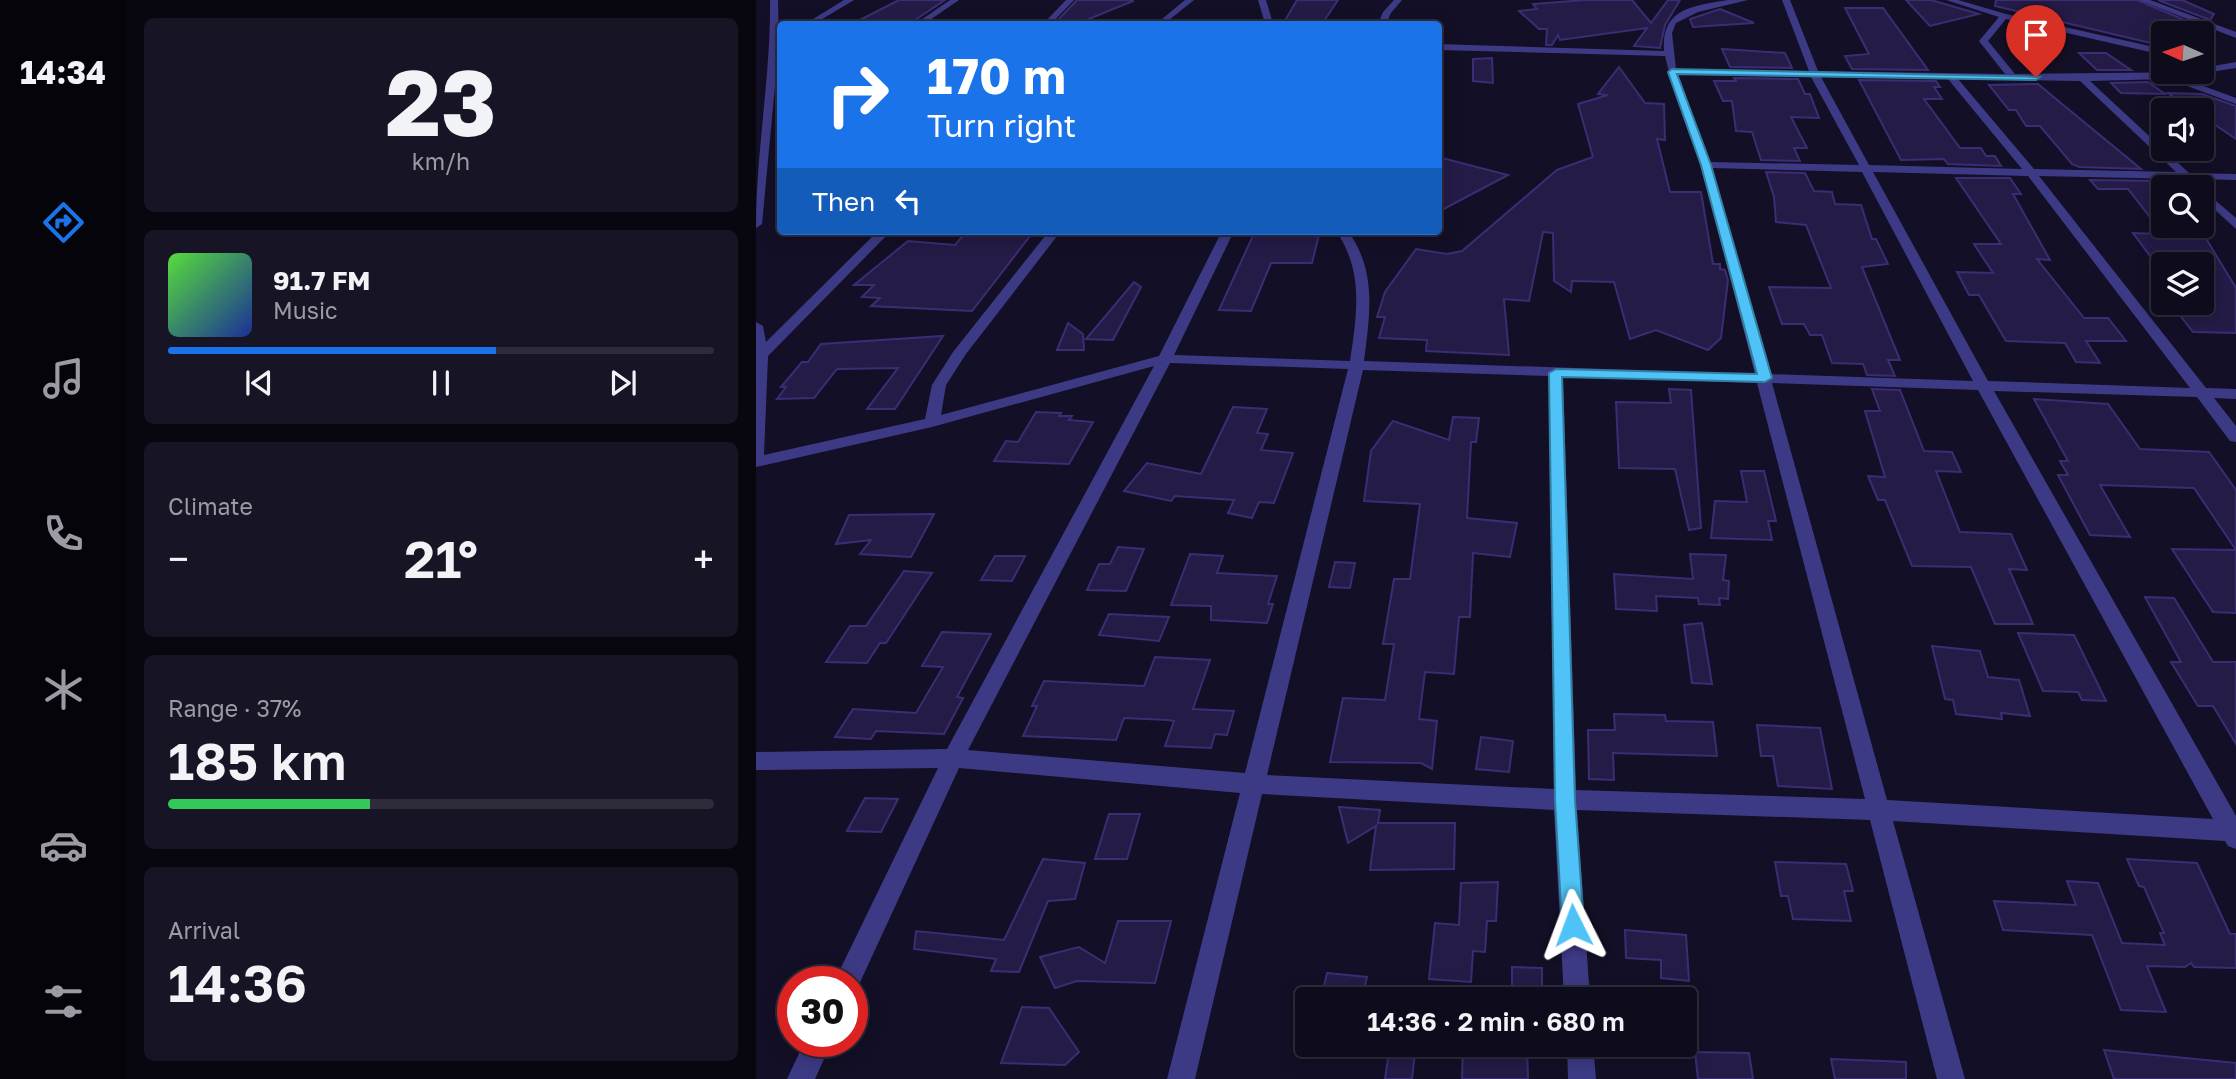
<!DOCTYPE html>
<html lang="en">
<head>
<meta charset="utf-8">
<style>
	body { margin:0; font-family:"Golos Text",sans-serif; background:#171425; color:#f1f3f6; height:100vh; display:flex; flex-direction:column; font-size:26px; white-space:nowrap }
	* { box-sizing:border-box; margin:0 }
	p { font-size:23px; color:#9b9ba3 }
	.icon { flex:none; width:38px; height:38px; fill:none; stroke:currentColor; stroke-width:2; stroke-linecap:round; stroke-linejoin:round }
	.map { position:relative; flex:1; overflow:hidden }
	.side { display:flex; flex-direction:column; gap:18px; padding:18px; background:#08060f; width:630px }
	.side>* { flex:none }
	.banner { position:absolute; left:21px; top:21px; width:665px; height:214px; border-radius:7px; box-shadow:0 4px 18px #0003,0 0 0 2px #2e2b3b; background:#1a73e8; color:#fff; overflow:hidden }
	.needle { width:46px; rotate:273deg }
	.buttons { position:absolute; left:1395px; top:21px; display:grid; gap:14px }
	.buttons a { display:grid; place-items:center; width:63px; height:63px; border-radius:7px; background:#0e0b1c; box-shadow:0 4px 18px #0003,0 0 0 2px #2e2b3b; font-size:35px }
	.speed { position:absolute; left:21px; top:966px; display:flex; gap:14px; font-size:35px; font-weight:700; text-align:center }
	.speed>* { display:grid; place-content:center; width:91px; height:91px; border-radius:50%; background:#0e0b1c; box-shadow:0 4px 18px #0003,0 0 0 2px #2e2b3b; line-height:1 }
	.speed .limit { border:10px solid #d22; background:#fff; color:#111 }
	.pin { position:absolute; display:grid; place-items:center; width:60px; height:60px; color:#fff; margin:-72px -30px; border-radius:50% 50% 50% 0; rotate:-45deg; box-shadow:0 0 7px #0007 }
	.pin .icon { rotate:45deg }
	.me { position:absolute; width:77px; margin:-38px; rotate:357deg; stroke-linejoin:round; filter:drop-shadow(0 0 5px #0008) }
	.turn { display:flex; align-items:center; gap:24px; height:147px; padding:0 35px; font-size:32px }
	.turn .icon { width:91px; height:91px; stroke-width:2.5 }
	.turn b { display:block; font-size:49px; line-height:60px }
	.then { display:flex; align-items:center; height:66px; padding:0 35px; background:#0003; gap:14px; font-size:26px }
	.big { font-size:52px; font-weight:600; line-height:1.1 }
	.side .widget { flex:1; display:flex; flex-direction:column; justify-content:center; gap:10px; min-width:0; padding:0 24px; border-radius:10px; background:#171425 }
	.side .dial { align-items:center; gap:0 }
	.dial b { font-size:91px; line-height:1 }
	.song { display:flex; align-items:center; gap:21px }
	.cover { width:84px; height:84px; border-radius:10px; background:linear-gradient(135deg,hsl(110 70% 55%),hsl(230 70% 35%)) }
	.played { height:7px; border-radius:4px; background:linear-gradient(90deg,#1a73e8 60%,#2e2b3b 60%) }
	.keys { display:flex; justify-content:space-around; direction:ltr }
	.heat { display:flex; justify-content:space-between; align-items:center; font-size:38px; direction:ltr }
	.charge { height:10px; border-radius:5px; background:linear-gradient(90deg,#34c759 37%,#2e2b3b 0) }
	.trip { position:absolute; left:539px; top:987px; width:402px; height:70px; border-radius:7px; background:#0e0b1c; box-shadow:0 4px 18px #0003,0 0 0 2px #2e2b3b; font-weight:600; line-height:70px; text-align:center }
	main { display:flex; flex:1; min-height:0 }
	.menu { display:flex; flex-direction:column; width:126px; justify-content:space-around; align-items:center; background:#06040b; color:#9b9ba3 }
	.menu .icon { width:49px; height:49px }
	.menu .selected { color:#1a73e8 }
	.menu b { font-size:32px; color:#f1f3f6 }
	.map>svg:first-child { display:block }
	.building { fill:#241b47; stroke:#3b2d73; stroke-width:2 }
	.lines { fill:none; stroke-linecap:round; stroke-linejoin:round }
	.street { fill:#3d3a85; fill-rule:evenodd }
	.route { fill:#4fc3f7; stroke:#337fa1; stroke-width:2 }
</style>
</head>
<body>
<main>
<nav class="menu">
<b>14:34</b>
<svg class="icon selected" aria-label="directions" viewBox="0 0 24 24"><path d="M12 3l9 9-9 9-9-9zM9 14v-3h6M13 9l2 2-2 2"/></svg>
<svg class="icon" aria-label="music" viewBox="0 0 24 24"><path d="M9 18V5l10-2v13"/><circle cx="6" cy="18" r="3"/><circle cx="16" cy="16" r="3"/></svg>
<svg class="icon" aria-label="phone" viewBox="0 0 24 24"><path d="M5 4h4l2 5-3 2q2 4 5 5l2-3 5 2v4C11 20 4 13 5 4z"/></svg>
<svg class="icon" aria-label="climate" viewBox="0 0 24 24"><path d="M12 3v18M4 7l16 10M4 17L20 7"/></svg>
<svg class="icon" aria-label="car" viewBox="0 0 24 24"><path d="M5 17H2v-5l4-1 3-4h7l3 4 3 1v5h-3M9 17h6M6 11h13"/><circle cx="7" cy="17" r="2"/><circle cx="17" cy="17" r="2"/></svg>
<svg class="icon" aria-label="filters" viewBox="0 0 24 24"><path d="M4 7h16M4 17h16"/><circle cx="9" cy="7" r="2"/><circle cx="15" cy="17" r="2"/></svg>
</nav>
<section class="side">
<div class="widget dial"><b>23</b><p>km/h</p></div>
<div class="widget">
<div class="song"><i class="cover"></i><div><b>91.7 FM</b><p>Music</p></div></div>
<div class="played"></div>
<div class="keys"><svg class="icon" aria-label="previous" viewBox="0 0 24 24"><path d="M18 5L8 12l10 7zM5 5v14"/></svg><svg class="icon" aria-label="pause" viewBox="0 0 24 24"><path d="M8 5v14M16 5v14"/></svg><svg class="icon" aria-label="next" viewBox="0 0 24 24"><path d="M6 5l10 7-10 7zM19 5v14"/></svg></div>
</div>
<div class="widget"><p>Climate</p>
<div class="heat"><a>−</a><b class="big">21°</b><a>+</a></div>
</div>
<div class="widget"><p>Range · 37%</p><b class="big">185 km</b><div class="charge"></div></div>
<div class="widget"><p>Arrival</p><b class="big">14:36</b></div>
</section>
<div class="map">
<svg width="1480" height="1079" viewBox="0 0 1480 1079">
	<rect width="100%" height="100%" fill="#130f26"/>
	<g class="building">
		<path d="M143,0H189L153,24H96Z"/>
		<path d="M321,0H377V1L328,21L302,20Z"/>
		<path d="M541,0H582L568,21L527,24Z"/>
		<path d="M829,0H876L895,23L912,0H924L909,25L904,48L878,46L891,28L804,40L802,35L796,45H790L791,29H783L763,11L781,9L777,4Z"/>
		<path d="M1150,0H1175L1223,14L1174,26Z"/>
		<path d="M1240,0H1381L1448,28L1444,33H1434L1407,28V46L1239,6Z"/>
		<path d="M1402,0H1426L1458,14L1454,20Z"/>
		<path d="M1089,8H1127L1172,70L1096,69L1089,56L1113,54Z"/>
		<path d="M964,9L998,23L937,27L934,19Z"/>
		<path d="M966,49L1029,53L1036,68L974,67Z"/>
		<path d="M1323,53H1350L1375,70H1341Z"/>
		<path d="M736,58L737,83L717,81V59Z"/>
		<path d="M863,67L889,103L908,104L909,140L901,139L914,192H945L957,264H964V269L969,270L972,280L965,338L952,350L900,330L874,339L858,282L816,281L815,292L798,281L797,233L787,232L773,301L748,299L753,355L670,351L671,340L623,338L629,317H621L629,292L660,249L691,254L706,251L801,170L837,157L822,104L852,95L842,94Z"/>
		<path d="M978,78L1042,79L1049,94H1054L1063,118L1035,117L1051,148H1038L1044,161L1005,160L996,132L980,131L976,101H967L958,81H980Z"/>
		<path d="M1103,80L1180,81L1184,87H1178L1186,99H1168L1204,148H1225L1230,156H1239L1245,166L1192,164L1188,159L1145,160Z"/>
		<path d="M1392,82L1409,94L1365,93L1355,83Z"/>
		<path d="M1282,84L1300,99L1385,169L1323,167L1316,164L1284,126H1270L1260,110H1253L1233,85Z"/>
		<path d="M1412,93L1446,94L1480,106V139L1446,116V110H1437Z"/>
		<path d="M682,157L752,175L682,212Z"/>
		<path d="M1010,172L1049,173L1058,191L1076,192L1079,204L1105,205L1116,239H1120L1132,264L1106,267L1144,360H1132L1139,376L1111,375L1107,364L1076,363L1066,335H1054L1048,324H1026L1013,287L1075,288L1050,225L1020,222L1018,197Z"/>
		<path d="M1200,178H1254L1265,194H1257L1294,260L1281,259L1328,318H1352L1370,341H1330L1344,363L1320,362L1309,343L1250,341L1223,295H1213L1201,272L1237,273L1218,244H1245Z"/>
		<path d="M1334,180L1407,181V226L1443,227L1480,288V333L1437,332L1419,309L1446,310V264H1400L1377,233L1407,234L1372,189H1342Z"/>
		<path d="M211,231H278L216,311L115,306L124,298L106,297L118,285H98L152,241L199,245Z"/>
		<path d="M499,231H564L556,263H515L495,311L463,310Z"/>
		<path d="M378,282L385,287L357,340L330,339Z"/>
		<path d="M312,323L327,334L328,350H301Z"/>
		<path d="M187,336L139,409H111L142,368L81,369L58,398L21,399L30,387H25L46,362H52L65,344Z"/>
		<path d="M913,389L935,390L945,528L933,530L919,469L863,468L860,402L915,403Z"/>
		<path d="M1116,389L1144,390L1168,451L1196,452L1205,472L1180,471L1204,532L1255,534L1271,570L1253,569L1277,624H1239L1215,567L1156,566L1129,500H1122L1112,476L1129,477L1109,411H1124Z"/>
		<path d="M1278,399L1352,404L1384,449L1453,452L1480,490V613L1457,612L1416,549L1480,550L1438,488L1344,485L1374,537L1334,535L1302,475H1312L1304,461H1312Z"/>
		<path d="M477,407L511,409L501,433L512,434L505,450L537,453L518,503L503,502L496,518L472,513L478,500L419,496L415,501L368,491L391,463L445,474Z"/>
		<path d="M280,412L305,413L303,416H316L313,420L337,422L313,464L238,461L250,441L262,442Z"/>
		<path d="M697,417L723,418L720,442H715L711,518L761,523L754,557L717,553L714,617H703L698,674L669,672L663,719L681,721L676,769L665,763L574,762L587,698L629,700L638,644H627L638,579H654L664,504L608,501L615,451L637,421L693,440Z"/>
		<path d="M985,471H1008L1020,521H1012L1016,540L955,538L959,501L991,502Z"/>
		<path d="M178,514L155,557L104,554L115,540L80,544L93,515Z"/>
		<path d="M362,547L388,549L370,591L331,590L343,564H354Z"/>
		<path d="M434,554L467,556L461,573L521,576L512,604H517L511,623L455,620V606L415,605Z"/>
		<path d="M934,554L970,555L967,580L973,581L972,599L963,598L964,605L943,604L942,598L900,596L901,611L860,609L858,574L937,579Z"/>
		<path d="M239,556H269L256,581L225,580Z"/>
		<path d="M579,562L599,563L594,588L573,587Z"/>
		<path d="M148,571L176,573L130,643H124L111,663L70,662L94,626H110Z"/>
		<path d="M1389,597L1418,598L1457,662H1480V744L1457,706H1442L1415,662H1425Z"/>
		<path d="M353,614L413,617L403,641L343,635Z"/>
		<path d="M946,623L956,684L936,683L928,625Z"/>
		<path d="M186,632L235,634L201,697L207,698L188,734L120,731L115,739L79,737L97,709L160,713L187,667L166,666Z"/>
		<path d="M1262,633L1318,635L1350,701L1326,700L1322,692L1287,691Z"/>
		<path d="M1176,646L1224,651L1232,677L1263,680L1274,716L1245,713L1246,719L1200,714L1197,700L1189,699Z"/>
		<path d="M399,657L454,660L437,709L478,711L471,735L459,734L455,748L409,746L418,721L412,720L368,718L360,740L267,736L281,706H276L288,681L388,686Z"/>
		<path d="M858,714L909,715L910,721L957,722L961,756L857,753L858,780L833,779L832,730H859Z"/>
		<path d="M1001,725L1064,728L1076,789L1022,786L1017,756H1005Z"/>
		<path d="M725,737L757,741L753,772L720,769Z"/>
		<path d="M109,798L142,799L125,832L91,831Z"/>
		<path d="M583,807L624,810L622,823H699L698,869L614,870L620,826L592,843Z"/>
		<path d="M353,814H384L371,859H339Z"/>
		<path d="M287,859L329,863L319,899L292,901L263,972L235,971L240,959L158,949L160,931L248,940Z"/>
		<path d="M1371,859L1441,863L1474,934H1480V968L1438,967L1435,963L1429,967L1391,966L1410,1012L1365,1010L1336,935L1247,930L1238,901L1320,905L1311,881L1342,883L1366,943L1409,945L1404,933H1408L1388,887L1383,886Z"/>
		<path d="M1019,862L1090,864L1097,891H1088L1095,921L1037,919L1032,896H1025Z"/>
		<path d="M742,882L740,921H731L729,952L717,951L715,982L673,979L679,923L703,925L705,883Z"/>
		<path d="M362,921H415L399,983L321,981L299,988L284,957L323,947L349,963Z"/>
		<path d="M869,930L930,935L933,981L905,978V960L870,958Z"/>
		<path d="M756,967L786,968V997L756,996Z"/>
		<path d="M571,973L611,977L606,999H565Z"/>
		<path d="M266,1007L293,1008L323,1052L309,1065L245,1063Z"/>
		<path d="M634,1045H660L656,1079H629Z"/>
		<path d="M707,1045H771L772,1079H706Z"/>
		<path d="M1348,1050L1480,1063V1079H1358Z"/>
		<path d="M939,1052L993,1053L997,1079H942Z"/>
		<path d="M1075,1059L1150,1062V1079H1079Z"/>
	</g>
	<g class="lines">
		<g class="street">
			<path d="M14,0H22L23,44L6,224L0,228C0,151 15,76 14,0Z"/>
			<path d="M88,0H98L58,24H49Z"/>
			<path d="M194,0H203L168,24H159Z"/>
			<path d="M310,0H318L295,24H287Z"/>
			<path d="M429,0H438L408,24H400Z"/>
			<path d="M502,0H510L516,20L513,24H505L508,20Z"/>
			<path d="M638,0H646L635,13L630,24H622L627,12Z"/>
			<path d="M972,0H992L942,12L920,23L916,33L920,69L1053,71L1026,0H1034L1062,71L1249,74L1223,41L1243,17L1190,0H1202L1250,14L1407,49V55L1250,19L1232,41L1259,74L1446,72V68L1480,62V68L1423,77L1480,98V104L1412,79L1334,81L1433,173L1480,174V180L1438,179L1433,182L1427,179L1283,176L1450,388L1480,389V399L1458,398L1480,426V442L1474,441L1441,397L1238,391L1480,816V849L1472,846L1469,841L1137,821L1209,1079H1181L1114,820L821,810L834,999H808L798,810L506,794L439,1079H411L484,793L203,768L100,991L96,993V982H78L182,768L0,770V752L191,749L398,366L176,427L0,467V322L7,326L10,342L122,231H135L12,356L8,455L169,419L176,385L197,352L293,231H305L210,354L190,385L185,415L403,356L466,231H478L418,355L594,361C601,314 608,271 580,231H592C621,271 614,315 608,361L999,374L945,165L918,92L909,56L682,50V44L908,51C905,8 937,6 972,0ZM922,75L1055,77L1103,165L954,162ZM1065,77L1192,79L1266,169L1113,165ZM1202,79L1324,81L1420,172L1278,169ZM956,168L1106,172L1217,381L1013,374ZM1117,172L1272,176L1434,388L1232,381ZM414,363L592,369L489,773L212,750ZM607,370L793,376L798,789L511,775ZM807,376L1001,383L1109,799L820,790ZM1016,383L1222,390L1457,819L1131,800Z"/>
			<path d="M1383,0H1394L1480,32V38Z"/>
			<path d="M1446,189L1480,218V229L1446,198Z"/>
			<path d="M49,1041H76L59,1079H31Z"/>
			<path d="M811,1045H837L840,1079H812Z"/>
		</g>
	</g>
	<path class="route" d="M916,69L1284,77L1280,80L921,74L955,165L1016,378L1009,382L806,377L819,800L828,925L825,932L817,936L809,932L806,925L799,800L793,373L800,369L1001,374L945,165L912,72Z"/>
</svg>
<div class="buttons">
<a><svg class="needle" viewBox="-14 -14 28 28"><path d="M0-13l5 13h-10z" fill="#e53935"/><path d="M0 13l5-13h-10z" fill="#9b9ba3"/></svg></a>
<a><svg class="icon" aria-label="sound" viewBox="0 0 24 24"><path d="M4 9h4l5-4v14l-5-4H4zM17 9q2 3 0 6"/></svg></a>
<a><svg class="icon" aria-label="search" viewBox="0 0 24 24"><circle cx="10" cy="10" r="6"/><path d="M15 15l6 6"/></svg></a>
<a><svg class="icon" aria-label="layers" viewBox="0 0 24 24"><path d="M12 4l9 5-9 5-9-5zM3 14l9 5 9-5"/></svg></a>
</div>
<div class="speed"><div class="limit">30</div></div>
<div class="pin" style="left:1280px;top:77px;background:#d93025"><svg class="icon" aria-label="arrive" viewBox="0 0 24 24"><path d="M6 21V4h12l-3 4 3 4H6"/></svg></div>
<svg class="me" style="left:817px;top:925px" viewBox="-20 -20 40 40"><path d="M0-17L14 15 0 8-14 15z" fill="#4fc3f7" stroke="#fff" stroke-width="4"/></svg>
<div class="trip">14:36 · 2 min · 680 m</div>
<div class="banner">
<div class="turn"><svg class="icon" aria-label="right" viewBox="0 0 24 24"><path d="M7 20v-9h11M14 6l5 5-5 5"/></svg><div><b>170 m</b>Turn right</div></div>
<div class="then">Then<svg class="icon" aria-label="left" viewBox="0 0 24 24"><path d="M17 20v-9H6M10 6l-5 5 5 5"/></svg></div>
</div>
</div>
</main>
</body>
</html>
